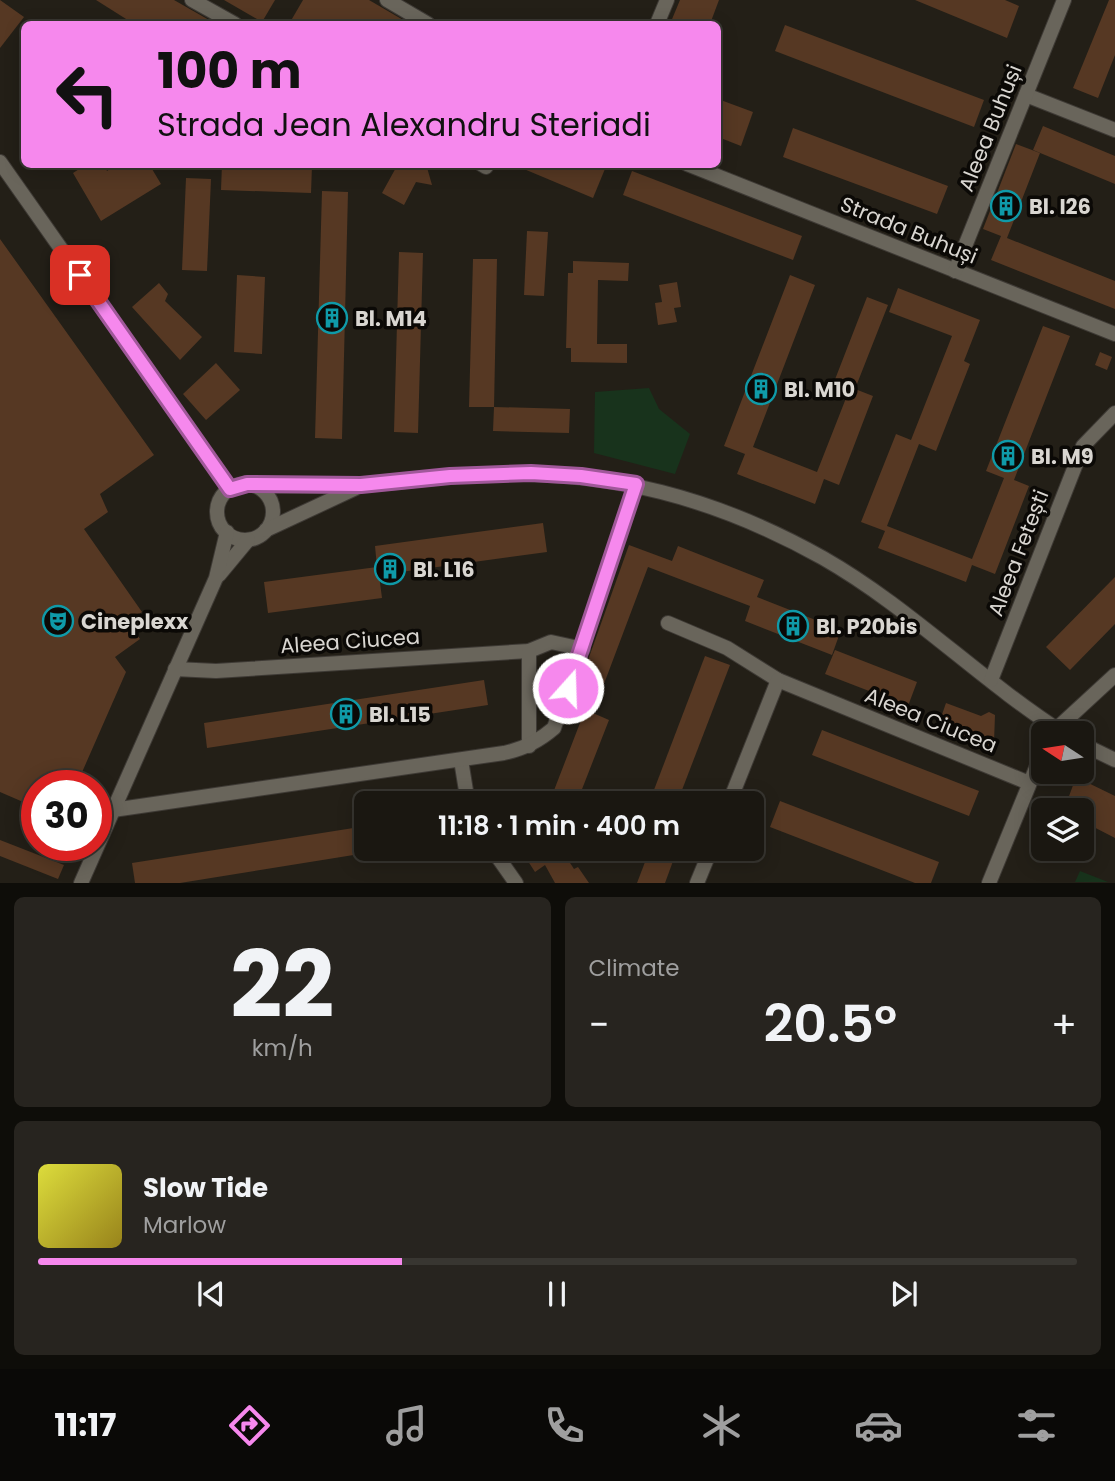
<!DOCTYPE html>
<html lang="en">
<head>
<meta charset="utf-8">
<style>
	body { margin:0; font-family:Poppins,sans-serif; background:#27241f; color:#f1f3f6; height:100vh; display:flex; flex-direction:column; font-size:26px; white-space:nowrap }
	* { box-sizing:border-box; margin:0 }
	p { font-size:23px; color:#9f9f9f }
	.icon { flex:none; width:38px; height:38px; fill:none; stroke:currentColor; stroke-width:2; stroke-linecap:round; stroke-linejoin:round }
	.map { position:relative; height:883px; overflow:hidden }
	.sheet { display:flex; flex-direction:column; gap:14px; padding:14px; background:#0e0d09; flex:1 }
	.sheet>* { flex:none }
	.banner { position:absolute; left:21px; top:21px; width:700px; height:147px; border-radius:10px; box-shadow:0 4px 18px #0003,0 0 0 2px #383631; background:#f688ed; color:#111; overflow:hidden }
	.needle { width:46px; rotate:282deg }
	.buttons { position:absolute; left:1031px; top:721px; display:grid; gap:14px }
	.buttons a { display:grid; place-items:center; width:63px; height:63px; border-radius:10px; background:#1a1711; box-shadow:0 4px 18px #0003,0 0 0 2px #383631; font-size:35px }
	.speed { position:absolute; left:21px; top:770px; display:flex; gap:14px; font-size:35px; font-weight:700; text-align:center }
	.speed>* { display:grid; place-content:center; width:91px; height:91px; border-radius:50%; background:#1a1711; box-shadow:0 4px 18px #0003,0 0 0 2px #383631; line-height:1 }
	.speed .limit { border:10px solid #d22; background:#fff; color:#111 }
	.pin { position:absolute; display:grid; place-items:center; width:60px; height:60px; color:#fff; margin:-30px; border-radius:14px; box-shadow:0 4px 10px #0006 }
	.me { position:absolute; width:77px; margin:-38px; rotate:20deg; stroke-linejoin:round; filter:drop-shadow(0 0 5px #0008) }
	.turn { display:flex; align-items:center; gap:24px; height:147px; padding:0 21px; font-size:32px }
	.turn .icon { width:91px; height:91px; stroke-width:2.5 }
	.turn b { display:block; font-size:49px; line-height:60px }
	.big { font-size:52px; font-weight:600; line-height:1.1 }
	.sheet .card { flex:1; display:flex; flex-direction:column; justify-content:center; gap:10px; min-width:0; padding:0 24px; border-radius:10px; background:#27241f }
	.sheet .dial { align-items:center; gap:0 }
	.dial b { font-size:91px; line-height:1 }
	.song { display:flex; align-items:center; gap:21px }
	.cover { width:84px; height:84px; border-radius:10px; background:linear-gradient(135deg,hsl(60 70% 55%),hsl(50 70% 35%)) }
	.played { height:7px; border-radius:4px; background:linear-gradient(90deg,#f688ed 35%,#383631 35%) }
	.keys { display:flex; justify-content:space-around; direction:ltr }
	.heat { display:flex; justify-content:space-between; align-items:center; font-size:38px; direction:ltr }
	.sheet .tiles { flex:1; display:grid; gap:14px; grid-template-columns:1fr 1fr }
	.card:last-child { grid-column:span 2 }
	.trip { position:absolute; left:354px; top:791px; width:410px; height:70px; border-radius:10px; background:#1a1711; box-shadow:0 4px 18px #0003,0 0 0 2px #383631; font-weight:600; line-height:70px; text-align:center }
	.dock { display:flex; height:112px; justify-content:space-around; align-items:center; background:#0a0907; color:#9f9f9f }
	.dock .icon { width:49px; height:49px }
	.dock .active { color:#f688ed }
	.dock b { font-size:32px; color:#f1f3f6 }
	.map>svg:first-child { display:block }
	.green { fill:#18331c }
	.building { fill:#563823 }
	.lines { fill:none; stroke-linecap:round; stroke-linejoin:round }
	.minor-casing { stroke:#3e3a35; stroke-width:16 }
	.minor { stroke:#69655b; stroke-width:14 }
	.route-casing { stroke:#a0589a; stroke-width:18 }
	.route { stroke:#f688ed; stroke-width:12 }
	.labels { text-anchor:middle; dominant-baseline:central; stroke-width:7; stroke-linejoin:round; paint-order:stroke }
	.street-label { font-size:21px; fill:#d9d6d1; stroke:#0b0906 }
	.poi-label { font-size:21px; font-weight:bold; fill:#d9d6d1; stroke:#0b0906; text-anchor:start }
</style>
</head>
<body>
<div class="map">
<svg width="1115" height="883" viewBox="0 0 1115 883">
	<rect width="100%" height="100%" fill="#231f17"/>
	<g class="green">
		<path d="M649,388L659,409L690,434L675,474L594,453L595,392Z"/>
		<path d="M1080,871L1108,882H1075Z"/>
	</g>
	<g class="building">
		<path d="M0,0L24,17L0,48Z"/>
		<path d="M96,0H174L216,24H134Z"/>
		<path d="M224,0H275L262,22Z"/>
		<path d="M303,0H369L410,24H289Z"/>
		<path d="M680,0H719L710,24H670Z"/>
		<path d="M915,0H1005L1019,6L1007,38Z"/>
		<path d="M1109,0H1115V55L1098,98L1073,88Z"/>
		<path d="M785,25L984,100L974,127L775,51Z"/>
		<path d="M718,99L753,112L741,146L718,137Z"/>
		<path d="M1043,126L1115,156V184L1033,150Z"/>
		<path d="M793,128L948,186L937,214L783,157Z"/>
		<path d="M1016,144L1040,153L1007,238L1115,281V309L991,260L1001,236L983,229Z"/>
		<path d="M87,164H104L107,171L117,164H149L161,184L101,221L73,173Z"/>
		<path d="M222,164L312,166L311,193L221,190Z"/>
		<path d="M398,164H426L432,185L416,182L404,205L382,193Z"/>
		<path d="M512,164H607L593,198Z"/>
		<path d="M632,171L802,236L793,260L623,195Z"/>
		<path d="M186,178L211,179L207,271L182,270Z"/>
		<path d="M322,191L348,192L342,439L315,438Z"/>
		<path d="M527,231L548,232L544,296L524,295Z"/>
		<path d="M0,239L154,455L100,494L108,512L84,529L142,612L128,622L140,639L115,657L126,672L76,786H37V808L0,792Z"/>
		<path d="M399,252L423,253L418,433L394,432Z"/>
		<path d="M473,259H497L494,407H469Z"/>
		<path d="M573,261L629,263L628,281L598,280L597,344H627V363L571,362V348H566L568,273H573Z"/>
		<path d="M237,275L265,277L262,354L234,352Z"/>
		<path d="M790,275L815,285L753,447L817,472L850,388L834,382L867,297L888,305L855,389L873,396L839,485L824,479L815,504L737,474L745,454L724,446Z"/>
		<path d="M677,282L681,307L674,308L677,322L658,325L655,303L662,302L659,285Z"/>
		<path d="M159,283L168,294L165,301L202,337L180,360L132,307Z"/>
		<path d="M898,288L980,320L964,361L970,364L936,451L919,444L887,526L972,559L1004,478L986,471L1043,326L1070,336L1014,480L1029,486L995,574L972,565L966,582L878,548L885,531L861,522L896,434L911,440L952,336L889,312Z"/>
		<path d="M1100,352L1112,357L1107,370L1095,365Z"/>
		<path d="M216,363L240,390L206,420L183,394Z"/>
		<path d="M494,407L570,409L569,433L493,431Z"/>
		<path d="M543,523L547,552L379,575L382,598L268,613L264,582L377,567L375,546Z"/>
		<path d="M629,545L672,561L678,546L764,580L757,597L841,630L832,655L745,621L750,606L648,567L593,713L586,710L609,720L577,802L553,793L585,710L572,705Z"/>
		<path d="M1115,577V624L1070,670L1046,647Z"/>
		<path d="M835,650L917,682L908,706L825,674Z"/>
		<path d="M705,656L730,665L677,803H649Z"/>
		<path d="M484,680L488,705L207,748L204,723Z"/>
		<path d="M946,703L981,716L989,712L995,715L994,742L988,747L937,729Z"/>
		<path d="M822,730L979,791L969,816L812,755Z"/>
		<path d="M1076,777L1115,796V838L1082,821V810H1064Z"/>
		<path d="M780,801L939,862L931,883H915L770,827Z"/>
		<path d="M366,826V853L180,883H135L132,863Z"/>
		<path d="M0,840L64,865L58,879L0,856Z"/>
		<path d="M535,849H561L574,869L578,867L589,883H555L545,865L535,872L524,855Z"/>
		<path d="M650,849L676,853L665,883H637Z"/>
	</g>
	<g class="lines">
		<g class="minor-casing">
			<g id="minor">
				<path d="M192,0L235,24"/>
				<path d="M387,0L428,24"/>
				<path d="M657,24L667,0"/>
				<path d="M1026,95L1115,130"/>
				<path d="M0,162L230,489"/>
				<path d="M481,164L486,167L487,164"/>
				<path d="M687,164L1115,334"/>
				<path d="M955,271L1064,0"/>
				<circle cx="245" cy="512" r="28"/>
				<path d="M256,486C291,485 326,487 362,485C404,483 446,475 488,474C610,470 716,498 823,558C909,607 980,680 1063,733"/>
				<path d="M266,530L356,488"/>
				<path d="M219,575L248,540"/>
				<path d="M668,623L727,648L778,680L1029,783"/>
				<path d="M175,669L216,671L529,651L551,642L583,649"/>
				<path d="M991,680L1083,446L1115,413"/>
				<path d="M1052,733L1115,675"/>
				<path d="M1082,744L1115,760"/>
				<path d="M529,746V651"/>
				<path d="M461,760L468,803"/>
				<path d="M729,803L778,680"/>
				<path d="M113,810L504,753C524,749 539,741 554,728L636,484"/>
				<path d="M492,849L516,883"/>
				<path d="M81,883L216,578L227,532"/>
				<path d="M697,883L711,849"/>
				<path d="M989,883L1043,751"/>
			</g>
		</g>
		<use href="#minor" class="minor"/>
	</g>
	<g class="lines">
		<g class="route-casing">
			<path id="route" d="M80,275L230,489L247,484L361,485L450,476L531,473L581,476L636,484L568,688"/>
		</g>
		<use href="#route" class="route"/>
	</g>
	<defs>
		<g id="building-ring" transform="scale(1.575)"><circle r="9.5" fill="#0b0906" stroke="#0f9aa8" stroke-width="1.5"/><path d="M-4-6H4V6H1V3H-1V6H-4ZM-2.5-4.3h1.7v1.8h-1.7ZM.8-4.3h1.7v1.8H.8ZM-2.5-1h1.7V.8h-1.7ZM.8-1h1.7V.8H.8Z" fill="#0f9aa8"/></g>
		<g id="theatre-ring" transform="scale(1.575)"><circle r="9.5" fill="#0b0906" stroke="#0f9aa8" stroke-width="1.5"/><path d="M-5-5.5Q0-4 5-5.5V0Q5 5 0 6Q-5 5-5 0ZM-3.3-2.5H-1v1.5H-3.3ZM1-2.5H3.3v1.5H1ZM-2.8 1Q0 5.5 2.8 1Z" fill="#0f9aa8"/></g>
	</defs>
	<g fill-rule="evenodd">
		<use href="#building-ring" x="1006" y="206"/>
		<use href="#building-ring" x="332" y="318"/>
		<use href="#building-ring" x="761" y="389"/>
		<use href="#building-ring" x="1008" y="456"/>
		<use href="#building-ring" x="390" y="569"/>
		<use href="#theatre-ring" x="58" y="621"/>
		<use href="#building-ring" x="793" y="626"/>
		<use href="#building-ring" x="346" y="714"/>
	</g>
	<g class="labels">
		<g class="street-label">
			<text transform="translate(990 128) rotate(-68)">Aleea Buhuși</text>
			<text transform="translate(909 230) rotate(22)">Strada Buhuși</text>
			<text transform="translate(1018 553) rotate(-69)">Aleea Fetești</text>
			<text transform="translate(350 641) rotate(-4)">Aleea Ciucea</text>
			<text transform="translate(931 720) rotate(22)">Aleea Ciucea</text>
		</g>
		<g class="poi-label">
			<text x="1029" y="206">Bl. I26</text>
			<text x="355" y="318">Bl. M14</text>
			<text x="784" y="389">Bl. M10</text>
			<text x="1031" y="456">Bl. M9</text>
			<text x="413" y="569">Bl. L16</text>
			<text x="81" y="621">Cineplexx</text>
			<text x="816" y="626">Bl. P20bis</text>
			<text x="369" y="714">Bl. L15</text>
		</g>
	</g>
</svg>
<div class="buttons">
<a><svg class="needle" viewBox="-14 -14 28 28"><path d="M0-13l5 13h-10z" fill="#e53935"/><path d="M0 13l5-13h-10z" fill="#9f9f9f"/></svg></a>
<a><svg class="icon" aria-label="layers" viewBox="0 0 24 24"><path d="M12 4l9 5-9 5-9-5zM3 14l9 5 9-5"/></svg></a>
</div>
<div class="speed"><div class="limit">30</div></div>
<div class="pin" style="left:80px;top:275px;background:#d93025"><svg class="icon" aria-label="arrive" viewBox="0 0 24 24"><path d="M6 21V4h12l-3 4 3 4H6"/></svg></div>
<svg class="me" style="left:568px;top:688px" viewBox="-20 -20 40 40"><circle r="17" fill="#f688ed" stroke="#fff" stroke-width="3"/><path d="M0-11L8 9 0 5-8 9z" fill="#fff"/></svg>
<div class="trip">11:18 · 1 min · 400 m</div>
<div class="banner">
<div class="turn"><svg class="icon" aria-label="left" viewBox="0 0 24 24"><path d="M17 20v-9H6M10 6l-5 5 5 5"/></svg><div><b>100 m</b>Strada Jean Alexandru Steriadi</div></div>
</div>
</div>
<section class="sheet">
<div class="tiles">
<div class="card dial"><b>22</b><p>km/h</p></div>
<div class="card"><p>Climate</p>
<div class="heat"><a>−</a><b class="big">20.5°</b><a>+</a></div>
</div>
<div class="card">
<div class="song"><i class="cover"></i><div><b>Slow Tide</b><p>Marlow</p></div></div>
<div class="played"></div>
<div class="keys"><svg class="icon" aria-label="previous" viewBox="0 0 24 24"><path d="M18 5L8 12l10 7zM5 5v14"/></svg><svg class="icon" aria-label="pause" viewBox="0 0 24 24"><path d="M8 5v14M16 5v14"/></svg><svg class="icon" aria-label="next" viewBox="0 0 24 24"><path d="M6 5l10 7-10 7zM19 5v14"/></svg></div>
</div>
</div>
</section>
<nav class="dock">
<b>11:17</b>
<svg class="icon active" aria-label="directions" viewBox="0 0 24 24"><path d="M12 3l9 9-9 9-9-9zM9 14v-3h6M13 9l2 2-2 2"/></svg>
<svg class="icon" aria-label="music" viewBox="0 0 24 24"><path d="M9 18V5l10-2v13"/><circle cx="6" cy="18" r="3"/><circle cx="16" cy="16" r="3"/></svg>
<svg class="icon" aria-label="phone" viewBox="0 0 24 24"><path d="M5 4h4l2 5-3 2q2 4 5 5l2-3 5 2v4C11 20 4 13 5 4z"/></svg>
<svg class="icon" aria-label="climate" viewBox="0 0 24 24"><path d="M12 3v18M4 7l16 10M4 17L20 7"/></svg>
<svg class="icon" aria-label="car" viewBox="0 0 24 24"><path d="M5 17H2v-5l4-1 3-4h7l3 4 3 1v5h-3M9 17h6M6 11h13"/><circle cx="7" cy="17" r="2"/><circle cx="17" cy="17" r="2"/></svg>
<svg class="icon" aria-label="filters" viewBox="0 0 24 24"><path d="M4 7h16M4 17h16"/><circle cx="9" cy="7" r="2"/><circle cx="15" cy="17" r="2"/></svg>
</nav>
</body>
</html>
